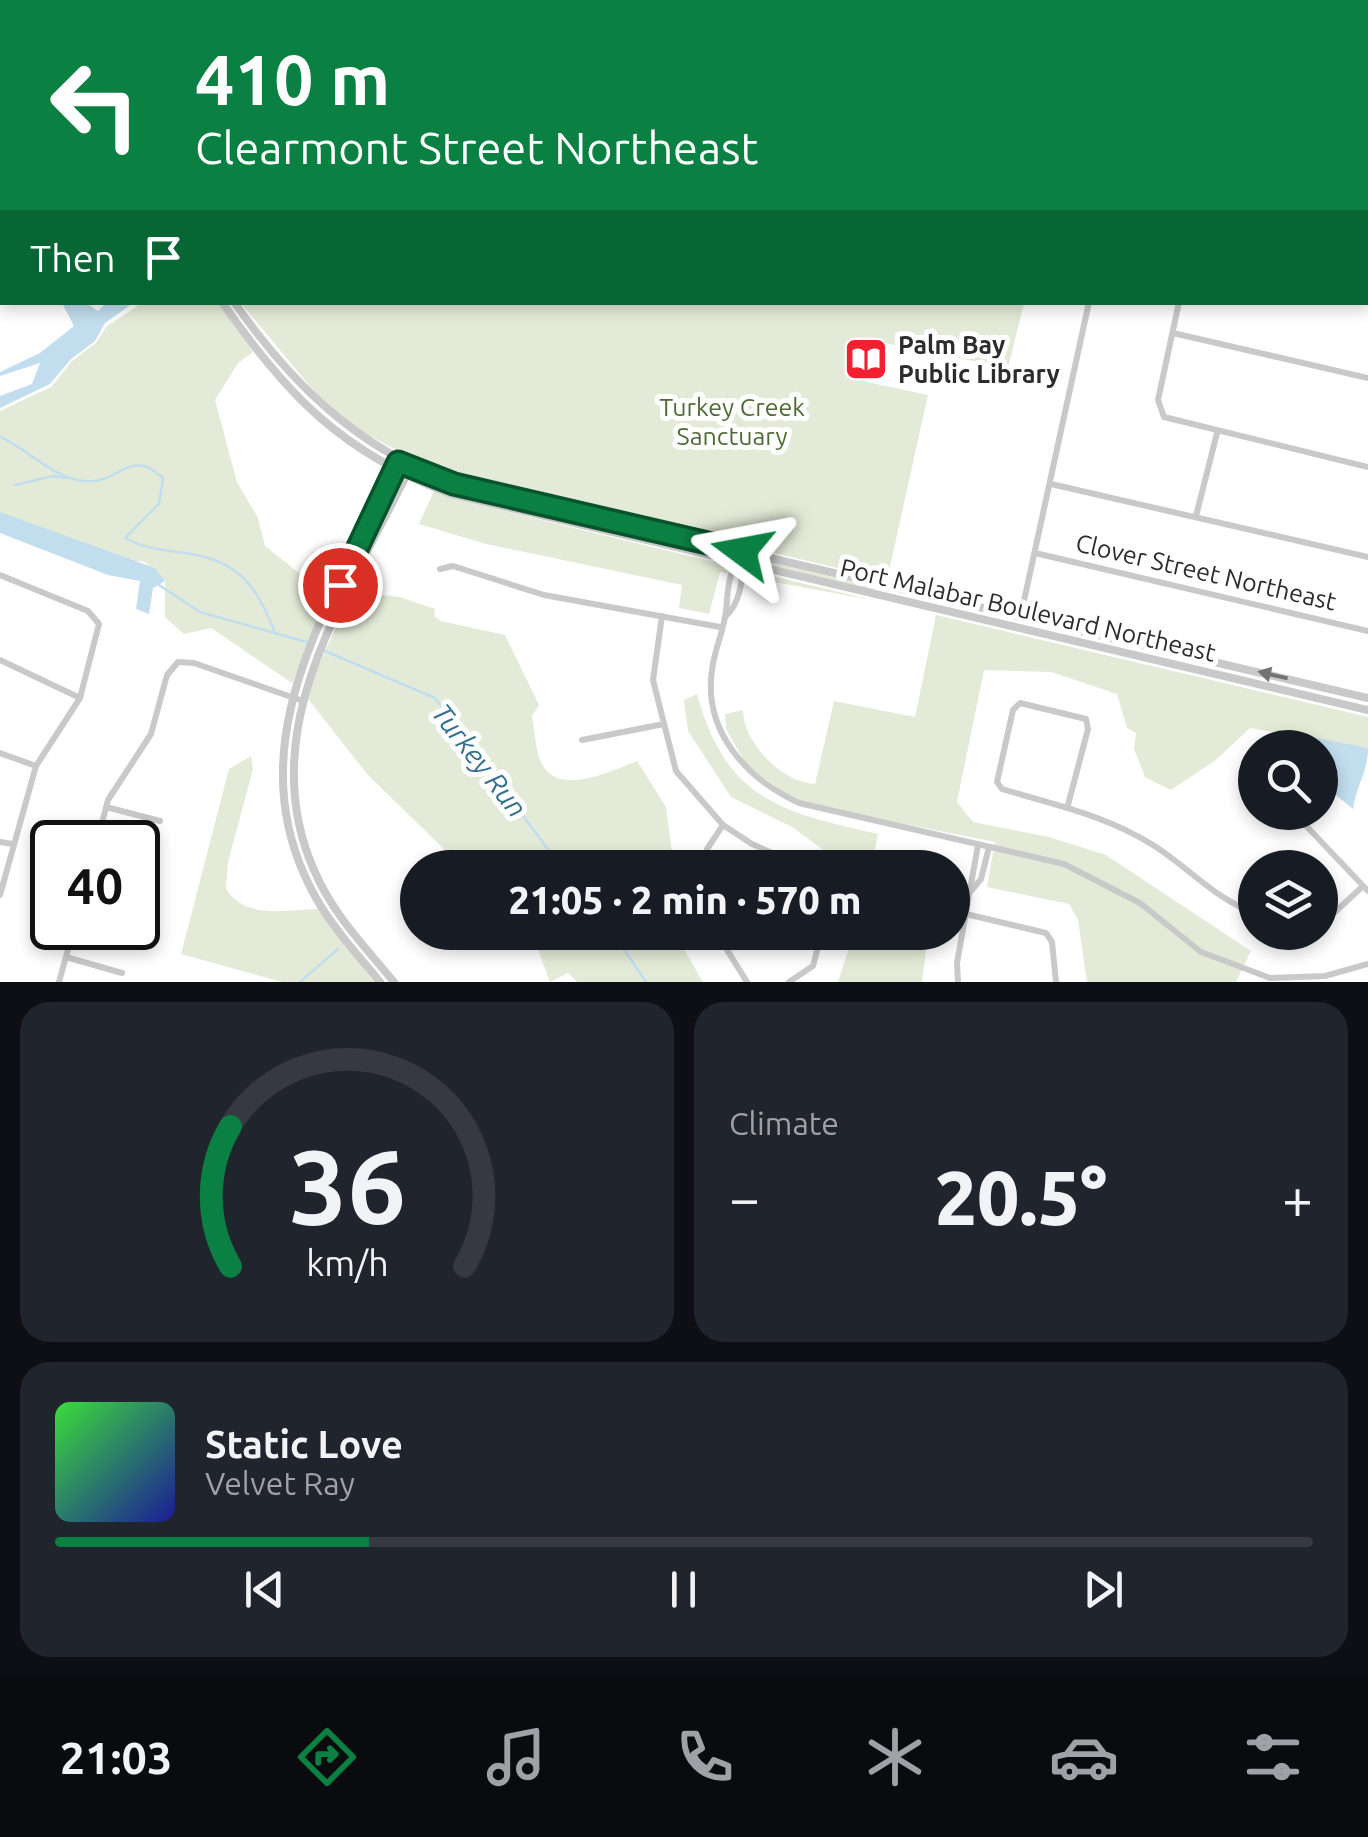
<!DOCTYPE html>
<html lang="en">
<head>
<meta charset="utf-8">
<style>
	body { margin:0; font-family:Ubuntu,sans-serif; background:#20242c; color:#f1f3f6; height:100vh; display:flex; flex-direction:column; font-size:38px; white-space:nowrap }
	* { box-sizing:border-box; margin:0 }
	p { font-size:32px; color:#9ea1a6 }
	.icon { flex:none; width:55px; height:55px; fill:none; stroke:currentColor; stroke-width:2; stroke-linecap:round; stroke-linejoin:round }
	.map { position:relative; height:982px; overflow:hidden }
	.details { display:flex; flex-direction:column; gap:20px; padding:20px; background:#0d0f14; flex:1 }
	.details>* { flex:none }
	.hud { position:absolute; left:0px; top:0px; width:1370px; height:305px; box-shadow:0 5px 15px #0003; background:#0b8043; color:#fff; overflow:hidden }
	.buttons { position:absolute; left:1238px; top:730px; display:grid; gap:20px }
	.buttons a { display:grid; place-items:center; width:100px; height:100px; border-radius:50%; background:#171b24; box-shadow:0 5px 15px #0003; font-size:50px }
	.speed { position:absolute; left:30px; top:820px; display:flex; gap:20px; font-size:50px; font-weight:700; text-align:center }
	.speed>* { display:grid; place-content:center; width:130px; height:130px; border-radius:50%; background:#171b24; box-shadow:0 5px 15px #0003; line-height:1 }
	.speed .limit { border:5px solid #111; border-radius:15px; background:#fff; color:#111 }
	.pin { position:absolute; display:grid; place-items:center; width:85px; height:85px; color:#fff; margin:-42px; border:5px solid #fff; border-radius:50%; box-shadow:0 2px 10px #0007 }
	.me { position:absolute; width:110px; margin:-55px; rotate:283deg; stroke-linejoin:round; filter:drop-shadow(0 0 8px #0008) }
	.turn { display:flex; align-items:center; gap:35px; height:210px; padding:0 30px; font-size:45px }
	.turn .icon { width:130px; height:130px; stroke-width:2.5 }
	.turn b { display:block; font-size:70px; line-height:85px }
	.then { display:flex; align-items:center; height:95px; padding:0 30px; background:#0003; gap:20px; font-size:38px }
	.big { font-size:75px; font-weight:800; line-height:1.1 }
	.details .card { flex:1; display:flex; flex-direction:column; justify-content:center; gap:15px; min-width:0; padding:0 35px; border-radius:30px; background:#20242c }
	.details .dial { align-items:center; gap:0 }
	.dial svg { height:260px; overflow:visible; fill:none; stroke:#363941; stroke-width:7; stroke-linecap:round; text-anchor:middle }
	.dial text { fill:#f1f3f6; stroke:none }
	.song { display:flex; align-items:center; gap:30px }
	.cover { width:120px; height:120px; border-radius:15px; background:linear-gradient(135deg,hsl(120 70% 55%),hsl(240 70% 35%)) }
	.played { height:10px; border-radius:5px; background:linear-gradient(90deg,#0b8043 25%,#363941 25%) }
	.keys { display:flex; justify-content:space-around; direction:ltr }
	.heat { display:flex; justify-content:space-between; align-items:center; font-size:55px; direction:ltr }
	.details .tiles { flex:1; display:grid; gap:20px; grid-template-columns:1fr 1fr }
	.card:last-child { grid-column:span 2 }
	.trip { position:absolute; left:400px; top:850px; width:570px; height:100px; border-radius:50px; background:#171b24; box-shadow:0 5px 15px #0003; font-weight:800; line-height:100px; text-align:center }
	.dock { display:flex; height:160px; justify-content:space-around; align-items:center; background:#090b0e; color:#9ea1a6 }
	.dock .icon { width:70px; height:70px }
	.dock .selected { color:#0b8043 }
	.dock b { font-size:45px; color:#f1f3f6 }
	.map>svg:first-child { display:block }
	.green { fill:#e3ebd8 }
	.water { fill:#c2dded }
	.lines { fill:none; stroke-linecap:round; stroke-linejoin:round }
	.stream { stroke:#c2dded; stroke-width:2.5 }
	.canal { stroke:#c2dded; stroke-width:6 }
	.minor { stroke:#c9c9c9; stroke-width:6 }
	.tertiary { stroke:#c9c9c9; stroke-width:8 }
	.oneway { fill:#737373 }
	.route-casing { stroke:#07532c; stroke-width:25 }
	.route { stroke:#0b8043; stroke-width:18 }
	.labels { text-anchor:middle; dominant-baseline:central; stroke-width:10; stroke-linejoin:round; paint-order:stroke }
	.poi-label { font-size:25px; font-weight:bold; fill:#2c2c2c; stroke:#fff; text-anchor:start }
	.park-label { font-size:25px; fill:#4f6b37; stroke:#fff }
	.street-label { font-size:25px; fill:#2c2c2c; stroke:#fff }
	.water-label { font-size:28px; font-style:italic; fill:#357093; stroke:#fff }
</style>
</head>
<body>
<div class="map">
<svg width="1368" height="982" viewBox="0 0 1368 982">
	<rect width="100%" height="100%" fill="#fff"/>
	<g class="green">
		<path d="M247,0H847L858,2H246Z"/>
		<path d="M142,303H218L253,352L238,363L215,400L237,482L258,518L265,546L317,587L334,590L292,683L211,628L184,634L165,617V581L145,562L126,560L0,512V411L51,387L72,361L96,343L106,327Z"/>
		<path d="M241,303H1024L1008,368L854,337L850,372L867,382L928,395L887,580L437,472L359,430L317,395Z"/>
		<path d="M435,481L874,587L873,592L452,491Z"/>
		<path d="M434,491L450,498L872,600L720,572L709,614L679,608L682,585L486,544L419,524Z"/>
		<path d="M352,592L400,597L435,609L434,616L441,621L505,635L539,705L532,716C535,731 535,751 542,764C559,797 611,771 637,761L666,807L674,867L448,866L449,854L367,774L305,695Z"/>
		<path d="M936,615L1368,717V748L1250,728L1216,760L1171,790L1145,777L1134,749L1136,733L1127,728L1117,694L1051,672L984,670L957,802L973,822L1049,837L1106,855L1251,951L1236,982H1087L1078,920L1069,904L987,887L995,842L799,803L747,766L726,729L725,714L743,710C743,742 781,782 815,784L834,701L915,717Z"/>
		<path d="M697,694C726,800 781,812 878,834L874,854L905,862L904,867H847L792,827L731,797L688,731L684,700Z"/>
		<path d="M251,756L253,769L228,862L226,888C244,921 290,909 319,909L374,982H282L181,954L229,769Z"/>
		<path d="M532,933H681L682,946L703,982H577L568,973L550,982Z"/>
		<path d="M854,933H928L922,982H838Z"/>
	</g>
	<g class="water">
		<path d="M62,303H86L98,311L106,303H133L105,323L95,341L71,359L50,384L0,408V396L32,384L40,363L0,376V372L40,353L74,326Z"/>
		<path d="M0,512L155,568L165,581L153,588L149,614L136,609L140,581L108,575L0,533Z"/>
		<path d="M1307,736L1368,748C1368,772 1356,786 1353,809L1320,782L1323,756Z"/>
	</g>
	<g class="lines">
		<g class="stream">
			<path d="M459,0V2"/>
			<path d="M0,437C28,449 53,478 84,481C120,485 129,446 163,478L159,504L125,538C145,549 163,550 185,553C238,560 256,585 274,630"/>
			<path d="M15,485L53,476L66,478"/>
			<path d="M156,583L200,612L307,642"/>
			<path d="M325,651L435,698L562,868"/>
			<path d="M612,932L646,982"/>
			<path d="M300,982L338,949"/>
		</g>
		<path class="canal" d="M63,2L64,0"/>
		<g class="minor">
			<path d="M1290,0L1301,2"/>
			<path d="M9,2L10,0"/>
			<path d="M234,2L236,0"/>
			<path d="M0,21L2,16"/>
			<path d="M1179,302L1158,400L1164,417L1368,467"/>
			<path d="M1173,333L1368,378"/>
			<path d="M1051,484L1368,557"/>
			<path d="M1196,516L1217,433"/>
			<path d="M742,551C740,560 736,564 732,572C726,587 728,603 725,617C722,635 714,652 712,670C703,732 747,779 799,803L1064,864L1140,903L1201,952L1270,978L1325,976L1368,964"/>
			<path d="M1035,553L1368,631"/>
			<path d="M440,569L453,566L544,595L720,627"/>
			<path d="M0,575L88,611L99,624L80,698L36,766L0,895"/>
			<path d="M662,616L653,680L676,771L723,825L752,844L806,868"/>
			<path d="M726,616C738,605 746,578 739,563"/>
			<path d="M1020,619L1089,302"/>
			<path d="M0,660L80,698"/>
			<path d="M582,740L664,724"/>
			<path d="M0,753L36,766"/>
			<path d="M1068,805L1088,729L1086,719L1020,703L1013,710L997,782L1002,789C1055,805 1105,815 1153,845C1188,867 1216,900 1255,913"/>
			<path d="M106,807L160,821"/>
			<path d="M1293,812L1368,891"/>
			<path d="M0,842L13,844"/>
			<path d="M97,842L108,800L151,734L167,675L178,662L194,663L300,700"/>
			<path d="M707,868V849L723,825"/>
			<path d="M971,891L981,879L989,847"/>
			<path d="M138,896L141,897"/>
			<path d="M966,914L1046,933L1052,942L1056,982"/>
			<path d="M1320,918L1335,912L1362,887"/>
			<path d="M716,932L747,982"/>
			<path d="M66,957L122,973"/>
			<path d="M59,982L74,928"/>
			<path d="M789,982L813,966L822,932"/>
			<path d="M958,982L957,963L978,845"/>
		</g>
		<g class="tertiary">
			<path d="M0,37L2,38"/>
			<path d="M0,48L2,49"/>
			<path d="M222,302C287,396 343,453 451,494L1368,710"/>
			<path d="M234,302C293,386 357,447 454,484L1368,698"/>
			<path d="M380,982C358,955 333,928 316,898C231,747 329,607 394,470"/>
			<path d="M394,982C365,947 332,913 314,870C252,730 346,598 406,476"/>
		</g>
	</g>
	<defs><path id="oneway-solid" d="M-6-.8H1V-3.2L6.5 0L1 3.2V.8H-6Z" transform="scale(2.5)"/></defs>
	<use class="oneway" href="#oneway-solid" transform="translate(1273 675) rotate(-167)"/>
	<g class="lines">
		<g class="route-casing">
			<path id="route" d="M340,585L398,462L454,484L742,551"/>
		</g>
		<use href="#route" class="route"/>
	</g>
	<defs>
		<g id="library-square" transform="scale(2.25)"><rect x="-9" y="-9" width="18" height="18" rx="4" fill="#f22031" stroke="#fff"/><path d="M-6-4Q-3-5.5-.7-3.5V5Q-3 3-6 4ZM6-4Q3-5.5 .7-3.5V5Q3 3 6 4Z" fill="#fff"/></g>
	</defs>
	<g fill-rule="evenodd">
		<use href="#library-square" x="866" y="359"/>
	</g>
	<g class="labels">
		<g class="poi-label">
			<text x="898" y="345">Palm Bay<tspan x="898" dy="29">Public Library</tspan></text>
		</g>
		<g class="park-label">
			<text x="732" y="407">Turkey Creek<tspan x="732" dy="29">Sanctuary</tspan></text>
		</g>
		<g class="street-label">
			<text transform="translate(1206 572) rotate(13)">Clover Street Northeast</text>
			<text transform="translate(1028 610) rotate(13)">Port Malabar Boulevard Northeast</text>
		</g>
		<g class="water-label">
			<text transform="translate(480 760) rotate(52)">Turkey Run</text>
		</g>
	</g>
</svg>
<div class="buttons">
<a><svg class="icon" aria-label="search" viewBox="0 0 24 24"><circle cx="10" cy="10" r="6"/><path d="M15 15l6 6"/></svg></a>
<a><svg class="icon" aria-label="layers" viewBox="0 0 24 24"><path d="M12 4l9 5-9 5-9-5zM3 14l9 5 9-5"/></svg></a>
</div>
<div class="speed"><div class="limit">40</div></div>
<div class="pin" style="left:340px;top:585px;background:#d93025"><svg class="icon" aria-label="arrive" viewBox="0 0 24 24"><path d="M6 21V4h12l-3 4 3 4H6"/></svg></div>
<svg class="me" style="left:742px;top:551px" viewBox="-20 -20 40 40"><path d="M0-17L14 15 0 8-14 15z" fill="#0b8043" stroke="#fff" stroke-width="4"/></svg>
<div class="trip">21:05 · 2 min · 570 m</div>
<div class="hud">
<div class="turn"><svg class="icon" aria-label="left" viewBox="0 0 24 24"><path d="M17 20v-9H6M10 6l-5 5 5 5"/></svg><div><b>410 m</b>Clearmont Street Northeast</div></div>
<div class="then">Then<svg class="icon" aria-label="arrive" viewBox="0 0 24 24"><path d="M6 21V4h12l-3 4 3 4H6"/></svg></div>
</div>
</div>
<section class="details">
<div class="tiles">
<div class="card dial"><svg viewBox="0 0 100 80">
<path d="M14 69A42 42 0 1 1 86 69"/>
<path d="M14 69A42 42 0 0 1 14 26" stroke="#0b8043"/>
<text x="50" y="56" font-size="32" font-weight="700">36</text>
<text x="50" y="72" font-size="11">km/h</text>
</svg></div>
<div class="card"><p>Climate</p>
<div class="heat"><a>−</a><b class="big">20.5°</b><a>+</a></div>
</div>
<div class="card">
<div class="song"><i class="cover"></i><div><b>Static Love</b><p>Velvet Ray</p></div></div>
<div class="played"></div>
<div class="keys"><svg class="icon" aria-label="previous" viewBox="0 0 24 24"><path d="M18 5L8 12l10 7zM5 5v14"/></svg><svg class="icon" aria-label="pause" viewBox="0 0 24 24"><path d="M8 5v14M16 5v14"/></svg><svg class="icon" aria-label="next" viewBox="0 0 24 24"><path d="M6 5l10 7-10 7zM19 5v14"/></svg></div>
</div>
</div>
</section>
<nav class="dock">
<b>21:03</b>
<svg class="icon selected" aria-label="directions" viewBox="0 0 24 24"><path d="M12 3l9 9-9 9-9-9zM9 14v-3h6M13 9l2 2-2 2"/></svg>
<svg class="icon" aria-label="music" viewBox="0 0 24 24"><path d="M9 18V5l10-2v13"/><circle cx="6" cy="18" r="3"/><circle cx="16" cy="16" r="3"/></svg>
<svg class="icon" aria-label="phone" viewBox="0 0 24 24"><path d="M5 4h4l2 5-3 2q2 4 5 5l2-3 5 2v4C11 20 4 13 5 4z"/></svg>
<svg class="icon" aria-label="climate" viewBox="0 0 24 24"><path d="M12 3v18M4 7l16 10M4 17L20 7"/></svg>
<svg class="icon" aria-label="car" viewBox="0 0 24 24"><path d="M5 17H2v-5l4-1 3-4h7l3 4 3 1v5h-3M9 17h6M6 11h13"/><circle cx="7" cy="17" r="2"/><circle cx="17" cy="17" r="2"/></svg>
<svg class="icon" aria-label="filters" viewBox="0 0 24 24"><path d="M4 7h16M4 17h16"/><circle cx="9" cy="7" r="2"/><circle cx="15" cy="17" r="2"/></svg>
</nav>
</body>
</html>
